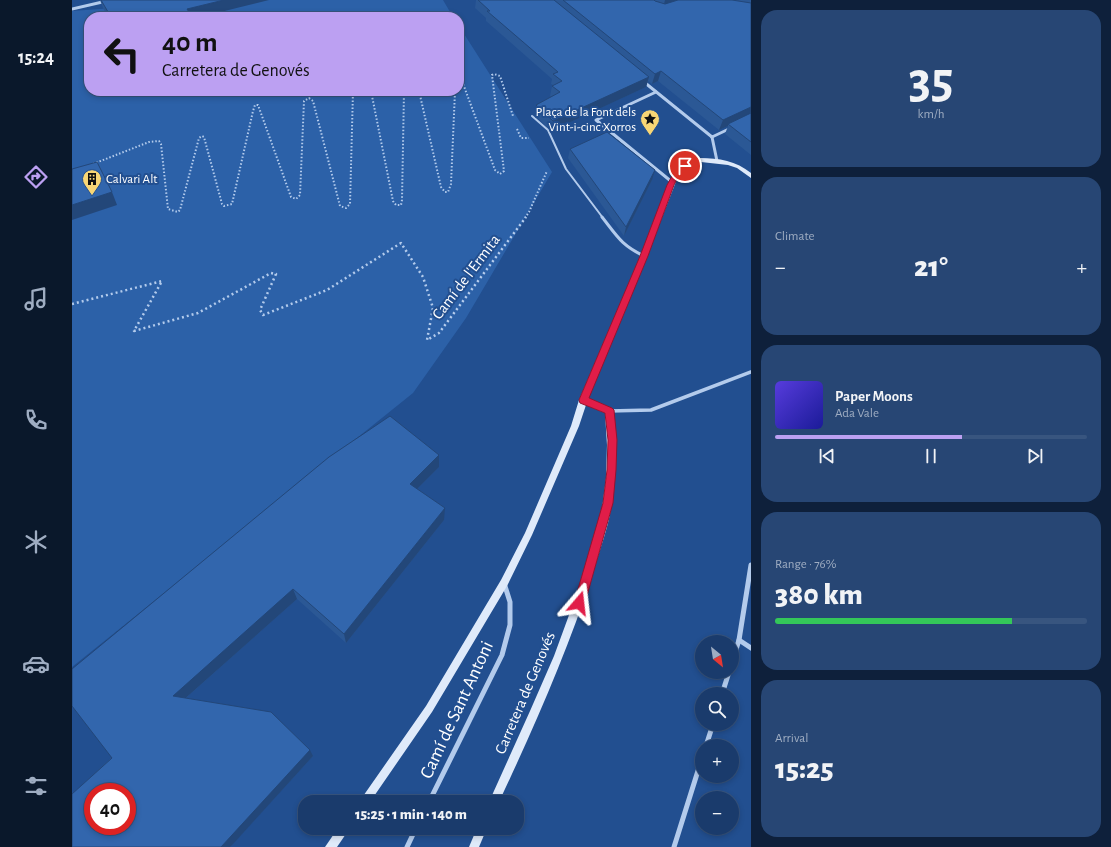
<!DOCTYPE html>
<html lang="en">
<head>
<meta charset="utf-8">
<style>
	body { margin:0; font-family:"Alegreya Sans",sans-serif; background:#274674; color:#f1f3f6; height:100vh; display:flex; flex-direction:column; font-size:15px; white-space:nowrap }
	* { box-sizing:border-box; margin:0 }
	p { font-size:13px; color:#9fadc2 }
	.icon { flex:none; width:22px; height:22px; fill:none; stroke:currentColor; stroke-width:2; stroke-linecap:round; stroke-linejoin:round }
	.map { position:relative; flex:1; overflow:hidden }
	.panel { display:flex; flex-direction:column; gap:10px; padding:10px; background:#0e203b; width:360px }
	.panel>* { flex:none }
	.top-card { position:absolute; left:12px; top:12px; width:380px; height:84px; border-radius:16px; box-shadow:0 2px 6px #0003,0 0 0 1px #38557f; background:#bca0f2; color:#111; overflow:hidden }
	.needle { width:26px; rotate:150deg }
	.tools { position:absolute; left:623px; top:635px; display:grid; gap:8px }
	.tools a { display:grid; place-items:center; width:44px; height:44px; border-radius:50%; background:#1a3b6c; box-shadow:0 2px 6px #0003,0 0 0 1px #38557f; font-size:20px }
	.speed { position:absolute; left:12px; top:783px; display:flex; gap:8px; font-size:20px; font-weight:700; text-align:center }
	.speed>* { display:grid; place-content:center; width:52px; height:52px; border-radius:50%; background:#1a3b6c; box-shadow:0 2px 6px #0003,0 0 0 1px #38557f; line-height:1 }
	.speed .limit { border:6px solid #d22; background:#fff; color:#111 }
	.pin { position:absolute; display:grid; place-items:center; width:34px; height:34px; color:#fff; margin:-17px; border:2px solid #fff; border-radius:50%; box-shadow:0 1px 4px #0007 }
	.me { position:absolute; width:44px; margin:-22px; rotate:17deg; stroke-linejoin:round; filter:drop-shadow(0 0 3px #0008) }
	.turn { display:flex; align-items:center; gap:14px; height:84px; padding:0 12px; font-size:18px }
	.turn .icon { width:52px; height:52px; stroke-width:2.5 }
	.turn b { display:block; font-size:28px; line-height:34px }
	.big { font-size:30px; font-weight:800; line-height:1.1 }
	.panel .widget { flex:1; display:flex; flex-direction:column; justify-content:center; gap:6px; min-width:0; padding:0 14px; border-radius:16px; background:#274674 }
	.panel .dial { align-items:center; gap:0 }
	.dial b { font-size:52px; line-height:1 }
	.song { display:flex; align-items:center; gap:12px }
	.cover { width:48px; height:48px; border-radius:6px; background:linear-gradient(135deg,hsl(250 70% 55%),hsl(240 70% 35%)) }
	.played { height:4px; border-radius:2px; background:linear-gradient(90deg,#bca0f2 60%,#38557f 60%) }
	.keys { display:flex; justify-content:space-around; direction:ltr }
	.heat { display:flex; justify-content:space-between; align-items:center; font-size:22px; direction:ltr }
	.charge { height:6px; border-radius:3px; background:linear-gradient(90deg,#34c759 76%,#38557f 0) }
	.trip { position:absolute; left:226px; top:795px; width:226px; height:40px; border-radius:16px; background:#1a3b6c; box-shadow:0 2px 6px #0003,0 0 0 1px #38557f; font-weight:800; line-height:40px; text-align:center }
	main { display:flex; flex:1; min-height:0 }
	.tab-bar { display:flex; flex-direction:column; width:72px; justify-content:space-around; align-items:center; background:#0a182b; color:#9fadc2 }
	.tab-bar .icon { width:28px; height:28px }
	.tab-bar .current { color:#bca0f2 }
	.tab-bar b { font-size:18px; color:#f1f3f6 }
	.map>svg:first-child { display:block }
	.green { fill:#2c61a8 }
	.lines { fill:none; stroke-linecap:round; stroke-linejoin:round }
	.path-far1 { stroke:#b3cbec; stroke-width:2; stroke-dasharray:1.5 2; stroke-linecap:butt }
	.path { stroke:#b3cbec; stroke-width:2.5; stroke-dasharray:2 3; stroke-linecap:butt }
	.lane-far1 { stroke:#b3cbec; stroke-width:2 }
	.lane { stroke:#b3cbec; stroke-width:3 }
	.street-far2 { stroke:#b3cbec; stroke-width:3 }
	.street-far1 { stroke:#b3cbec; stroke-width:3.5 }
	.street { stroke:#b3cbec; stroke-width:5 }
	.secondary { fill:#dfeafa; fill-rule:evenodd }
	.wall { fill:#2b5895 }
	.shaded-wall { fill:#234779 }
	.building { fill:#3266ad; stroke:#234779; fill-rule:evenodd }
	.route { fill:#e11d48; stroke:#92132f }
	.labels { text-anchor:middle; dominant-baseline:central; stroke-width:4; stroke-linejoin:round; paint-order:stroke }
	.far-poi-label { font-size:13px; fill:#fff; stroke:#224f90; text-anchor:end }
	.street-label { font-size:16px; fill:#fff; stroke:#224f90 }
	.near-street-label { font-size:19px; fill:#fff; stroke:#224f90 }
</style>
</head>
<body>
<main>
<nav class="tab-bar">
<b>15:24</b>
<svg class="icon current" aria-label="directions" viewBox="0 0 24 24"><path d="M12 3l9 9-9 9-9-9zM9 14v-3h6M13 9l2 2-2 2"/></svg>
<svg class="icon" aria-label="music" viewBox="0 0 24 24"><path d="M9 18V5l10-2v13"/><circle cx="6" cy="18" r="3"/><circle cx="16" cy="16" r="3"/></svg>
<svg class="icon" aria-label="phone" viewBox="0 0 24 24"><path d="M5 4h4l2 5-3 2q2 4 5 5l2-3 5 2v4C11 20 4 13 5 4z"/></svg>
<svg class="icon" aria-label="climate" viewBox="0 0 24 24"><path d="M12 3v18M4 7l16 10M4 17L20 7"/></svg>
<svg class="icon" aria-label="car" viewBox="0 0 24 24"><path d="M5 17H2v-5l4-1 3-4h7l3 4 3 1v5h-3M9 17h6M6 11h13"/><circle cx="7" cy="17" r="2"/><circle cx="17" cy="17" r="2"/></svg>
<svg class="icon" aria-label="filters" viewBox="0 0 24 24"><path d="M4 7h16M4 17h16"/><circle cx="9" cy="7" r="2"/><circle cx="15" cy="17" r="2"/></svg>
</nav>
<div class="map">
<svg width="679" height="847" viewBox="0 0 679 847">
	<rect width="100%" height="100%" fill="#224f90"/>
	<path class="green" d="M152,0H371L381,17H17V91H387V26L480,172L394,318L341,393L0,667V11Z"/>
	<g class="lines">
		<g class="path-far1">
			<path d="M387,79L390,81L423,170L428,174L432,171L420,75L422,74L428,76L441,116"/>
			<path d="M299,91L321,201L324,205H329L330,200L332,91"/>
			<path d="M347,91L369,187L373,192H376L379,184L383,91"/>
			<path d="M445,129L449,138H457"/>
			<path d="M21,164L77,142L87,141L89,144L96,209L106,212L108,210L127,138L130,136L132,137L150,204L152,206L160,204L181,111L183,105H186L219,197L224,199L228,195L232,101L237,98L241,101L268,206L274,208L278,204L281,91"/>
			<path d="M453,218L457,212L475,171"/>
		</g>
		<path class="path" d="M0,304L90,281L62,331L126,313L199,273L204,274L188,310L191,315L255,290L329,243L351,277L361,308L355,340L367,333L454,217"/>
		<path class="lane-far1" d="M460,116L476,130L494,169L531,218"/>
		<path class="lane" d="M530,217C545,236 549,245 572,256"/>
		<g class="street-far2">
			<path d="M0,9L39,0"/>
			<path d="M572,82L640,137"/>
			<path d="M584,92L524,120L600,182"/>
			<path d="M640,137L659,128"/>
			<path d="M640,137L645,161"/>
		</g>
		<path class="street-far1" d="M537,411L579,410L679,372"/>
		<g class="street">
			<path d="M667,640L679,648"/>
			<path d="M660,662L667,640L679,565"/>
			<path d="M650,694L657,672"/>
			<path d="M634,746L641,724"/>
			<path d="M357,802L430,655L438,625V602L432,583"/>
			<path d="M335,847L344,828"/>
			<path d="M602,847L630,758"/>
		</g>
		<g class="secondary">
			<path d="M628,158C647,158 664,161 679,173V178L665,168L656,165L629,162L615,167L605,179L575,256L516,398L540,409L541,411C544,441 544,472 540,502C537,526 528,549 521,572C496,651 462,727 427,802H417L458,711L482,656L504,596L524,534L530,509L534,478L535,445L533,413L514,405L507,426L460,535L435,586L360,712L298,802H287L354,706L429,580L453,533L499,426L507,400L569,256L599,178L611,165Z"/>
			<path d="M266,828H278L265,847H253Z"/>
			<path d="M405,828H415L407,847H397Z"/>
		</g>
	</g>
	<g class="wall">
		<path d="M28,0H29L128,17H36L31,8Z"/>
		<path d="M404,0H679V155L653,134L656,126L647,130L586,81L580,84L576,81L574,87L479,131L463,115L464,105L479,97L478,96L480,86L481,85L479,84L480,79L414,21V18L403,8Z"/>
		<path d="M498,149L580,180L552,236L496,158Z"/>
		<path d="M367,455V467L345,489L372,520L274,643L225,599L114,698L241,756L158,847H0V794Z"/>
	</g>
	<g class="shaded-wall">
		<path d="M152,0H197L128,17H102L115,9Z"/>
		<path d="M593,0H616L591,8Z"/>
		<path d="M589,71L586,81L580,84L583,74Z"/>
		<path d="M577,77L574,87L479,131L481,121Z"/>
		<path d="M679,107V112L678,115L656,124V126L647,130L651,120Z"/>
		<path d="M583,170L580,180L552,236L554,227Z"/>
		<path d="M40,192L45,205L0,220V205Z"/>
		<path d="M367,455V467L338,496V484Z"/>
		<path d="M373,508L372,520L274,643L272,634Z"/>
		<path d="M221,589L225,599L108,703L101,696Z"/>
		<path d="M238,750L241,756L162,843L158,847H149Z"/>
	</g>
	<g class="building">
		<path d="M29,0H152L115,9L117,12L102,17H39Z"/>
		<path d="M406,0H482L577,77L481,121L464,105L488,92L480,86L490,81L481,74L486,72L415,11H418Z"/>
		<path d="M491,0H582L583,1L593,4L606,0H660L679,3V107L651,120L589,71L583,74Z"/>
		<path d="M679,113V142L656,124Z"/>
		<path d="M535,132L583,170L554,227L498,149Z"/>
		<path d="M25,162L40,192L0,205V169Z"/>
		<path d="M318,416L367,455L338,484L373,508L272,634L221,589L101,696L199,712L238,750L149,847H0V794L40,758L0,706V669L257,457ZM21,792H55V826H21Z"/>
	</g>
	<path class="route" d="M613,164L617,166L605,179L602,185L576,256L517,398L540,408L542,410L545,440L544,470L541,503L513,603L511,606L507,608L504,606L502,603L531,503L535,470L536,440L533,413L508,403L507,400L568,256L595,185L600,176Z"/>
	<defs>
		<g id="sight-pin" transform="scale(1)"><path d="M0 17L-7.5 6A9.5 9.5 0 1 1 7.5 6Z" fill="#f8d675" stroke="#224f90"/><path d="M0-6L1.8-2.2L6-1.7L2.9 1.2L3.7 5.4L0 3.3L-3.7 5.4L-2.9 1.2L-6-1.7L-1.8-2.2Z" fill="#111"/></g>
		<g id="building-pin" transform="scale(1)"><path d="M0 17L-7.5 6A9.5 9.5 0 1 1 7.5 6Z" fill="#f8d675" stroke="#224f90"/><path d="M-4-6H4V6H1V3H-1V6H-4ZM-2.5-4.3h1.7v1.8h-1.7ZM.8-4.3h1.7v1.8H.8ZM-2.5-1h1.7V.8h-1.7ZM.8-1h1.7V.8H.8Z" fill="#111"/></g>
	</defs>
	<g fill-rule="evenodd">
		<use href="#sight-pin" x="578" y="119"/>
		<use href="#building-pin" x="20" y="179"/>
	</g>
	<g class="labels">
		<g class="far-poi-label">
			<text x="564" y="112">Plaça de la Font dels<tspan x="564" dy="15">Vint-i-cinc Xorros</tspan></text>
			<text x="34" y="179" text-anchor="start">Calvari Alt</text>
		</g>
		<g class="street-label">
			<text transform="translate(394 277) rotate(-53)">Camí de l'Ermita</text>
			<text transform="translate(453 693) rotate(-67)">Carretera de Genovés</text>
		</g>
		<g class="near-street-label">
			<text transform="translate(385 710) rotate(-65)">Camí de Sant Antoni</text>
		</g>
	</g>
</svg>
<div class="tools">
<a><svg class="needle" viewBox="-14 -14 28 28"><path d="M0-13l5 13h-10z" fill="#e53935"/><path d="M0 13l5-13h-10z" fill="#9fadc2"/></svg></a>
<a><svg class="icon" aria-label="search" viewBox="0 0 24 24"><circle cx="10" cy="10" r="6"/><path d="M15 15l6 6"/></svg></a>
<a>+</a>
<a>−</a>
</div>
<div class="speed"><div class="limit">40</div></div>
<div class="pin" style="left:613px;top:166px;background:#d93025"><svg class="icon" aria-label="arrive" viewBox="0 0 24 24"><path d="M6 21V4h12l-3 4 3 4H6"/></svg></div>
<svg class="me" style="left:507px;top:603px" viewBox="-20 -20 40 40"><path d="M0-17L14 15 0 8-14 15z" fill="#e11d48" stroke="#fff" stroke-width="4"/></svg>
<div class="trip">15:25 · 1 min · 140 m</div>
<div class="top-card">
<div class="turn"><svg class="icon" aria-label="left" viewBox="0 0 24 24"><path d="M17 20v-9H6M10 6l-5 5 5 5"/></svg><div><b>40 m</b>Carretera de Genovés</div></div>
</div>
</div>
<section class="panel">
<div class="widget dial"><b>35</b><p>km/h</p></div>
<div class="widget"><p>Climate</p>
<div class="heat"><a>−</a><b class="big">21°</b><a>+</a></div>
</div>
<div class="widget">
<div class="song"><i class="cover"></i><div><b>Paper Moons</b><p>Ada Vale</p></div></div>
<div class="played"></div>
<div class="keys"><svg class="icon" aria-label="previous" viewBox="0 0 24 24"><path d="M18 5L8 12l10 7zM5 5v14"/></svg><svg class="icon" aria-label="pause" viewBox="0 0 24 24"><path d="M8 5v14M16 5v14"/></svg><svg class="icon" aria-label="next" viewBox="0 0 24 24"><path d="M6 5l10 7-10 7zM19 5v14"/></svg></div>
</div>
<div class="widget"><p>Range · 76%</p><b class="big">380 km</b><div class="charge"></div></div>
<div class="widget"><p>Arrival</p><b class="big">15:25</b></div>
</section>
</main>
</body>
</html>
